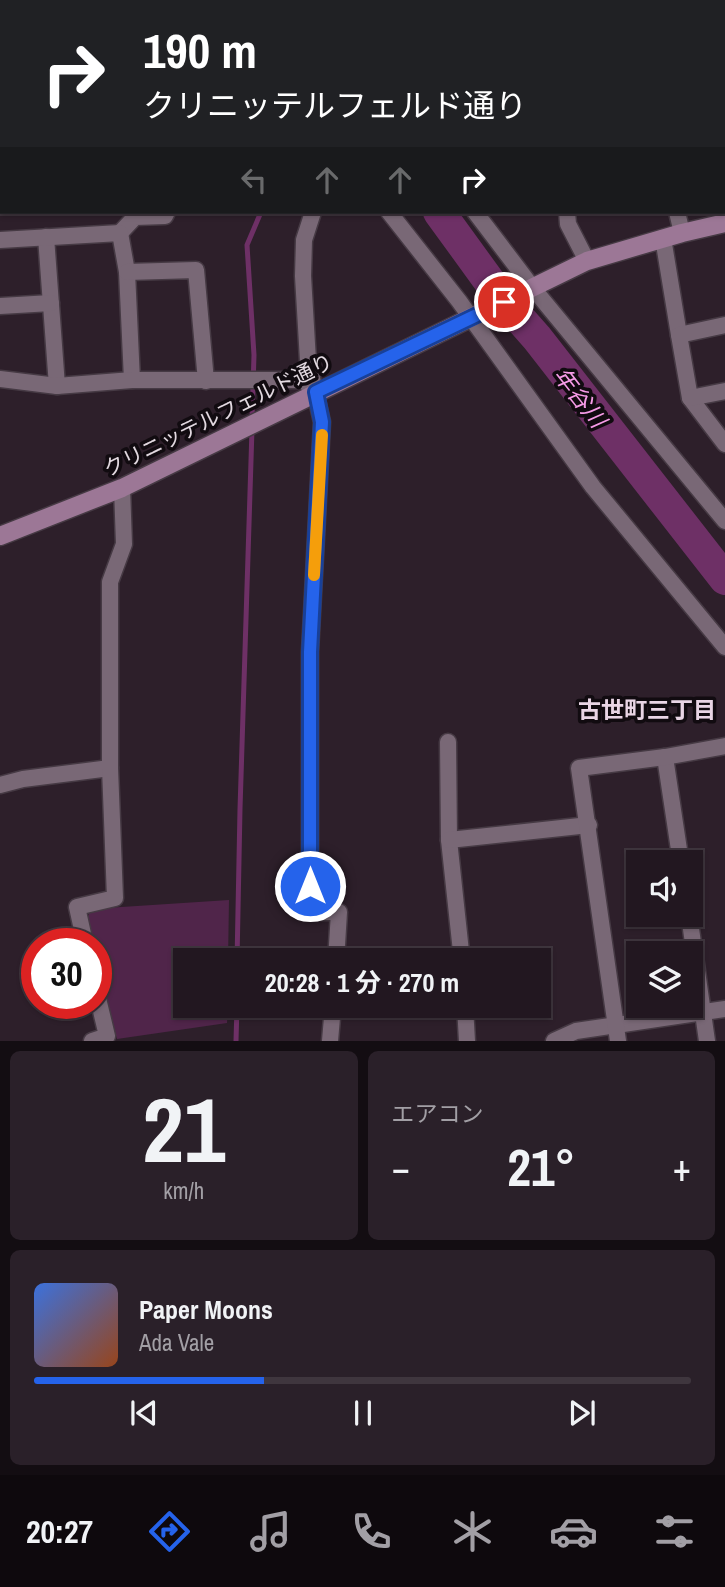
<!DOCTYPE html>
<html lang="ja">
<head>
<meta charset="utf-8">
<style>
	body { margin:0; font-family:"Archivo Narrow","Noto Sans JP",sans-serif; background:#2a2029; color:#f1f3f6; height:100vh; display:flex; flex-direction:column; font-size:26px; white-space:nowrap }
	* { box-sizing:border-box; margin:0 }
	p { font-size:23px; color:#a29fa5 }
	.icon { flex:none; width:38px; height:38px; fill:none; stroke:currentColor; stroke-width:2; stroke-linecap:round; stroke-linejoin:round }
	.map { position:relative; height:1041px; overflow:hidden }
	.side { display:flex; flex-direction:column; gap:10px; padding:10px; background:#130d12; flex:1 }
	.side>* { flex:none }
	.banner { position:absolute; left:0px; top:0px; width:726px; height:214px; box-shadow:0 2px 5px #0004,0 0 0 2px #3f363e; background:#202124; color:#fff; overflow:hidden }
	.controls { position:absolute; left:626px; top:850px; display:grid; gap:14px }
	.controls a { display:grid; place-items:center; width:77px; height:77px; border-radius:0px; background:#221720; box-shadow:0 2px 5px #0004,0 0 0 2px #3f363e; font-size:35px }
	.speed { position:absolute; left:21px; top:928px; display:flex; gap:14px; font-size:35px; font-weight:700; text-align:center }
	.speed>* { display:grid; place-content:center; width:91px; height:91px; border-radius:50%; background:#221720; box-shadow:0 2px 5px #0004,0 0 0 2px #3f363e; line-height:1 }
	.speed .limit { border:10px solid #d22; background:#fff; color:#111 }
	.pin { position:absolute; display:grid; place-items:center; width:60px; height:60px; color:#fff; margin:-30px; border:4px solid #fff; border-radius:50%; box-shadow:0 2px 7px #0007 }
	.me { position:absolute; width:77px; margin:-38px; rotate:0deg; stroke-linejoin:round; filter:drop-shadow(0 0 5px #0008) }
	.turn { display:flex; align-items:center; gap:24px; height:147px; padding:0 28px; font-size:32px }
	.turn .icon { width:91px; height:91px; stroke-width:2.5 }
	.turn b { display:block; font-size:49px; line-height:60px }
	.lanes { display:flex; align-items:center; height:66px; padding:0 28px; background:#0003; justify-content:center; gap:35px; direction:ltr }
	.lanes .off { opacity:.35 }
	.big { font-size:52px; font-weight:700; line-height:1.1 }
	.side .tile { flex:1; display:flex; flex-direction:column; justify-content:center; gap:10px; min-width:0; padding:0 24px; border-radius:10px; background:#2a2029 }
	.side .dial { align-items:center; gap:0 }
	.dial b { font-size:91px; line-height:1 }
	.song { display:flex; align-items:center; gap:21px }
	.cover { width:84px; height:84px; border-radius:10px; background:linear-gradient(135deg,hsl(220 70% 55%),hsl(20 70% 35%)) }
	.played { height:7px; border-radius:4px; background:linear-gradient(90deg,#2563eb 35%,#3f363e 35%) }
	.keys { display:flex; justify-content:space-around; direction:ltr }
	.heat { display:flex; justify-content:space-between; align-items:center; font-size:38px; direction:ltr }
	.side .tiles { flex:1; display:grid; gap:10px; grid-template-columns:1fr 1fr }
	.tile:last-child { grid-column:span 2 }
	.trip { position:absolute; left:173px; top:948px; width:378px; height:70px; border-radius:0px; background:#221720; box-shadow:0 2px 5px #0004,0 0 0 2px #3f363e; font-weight:700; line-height:70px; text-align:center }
	.tab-bar { display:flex; height:112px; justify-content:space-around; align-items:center; background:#0e090d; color:#a29fa5 }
	.tab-bar .icon { width:49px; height:49px }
	.tab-bar .selected { color:#2563eb }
	.tab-bar b { font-size:32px; color:#f1f3f6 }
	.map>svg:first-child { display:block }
	.green { fill:#50254a }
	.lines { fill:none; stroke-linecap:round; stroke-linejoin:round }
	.stream { stroke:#6e3066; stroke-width:5 }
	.river { stroke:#6e3066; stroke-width:32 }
	.street-casing { stroke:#463a44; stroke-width:19 }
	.secondary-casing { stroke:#463a44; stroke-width:21 }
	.street { stroke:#796876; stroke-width:16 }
	.secondary { stroke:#9c7796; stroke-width:18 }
	.route-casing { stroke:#184099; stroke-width:18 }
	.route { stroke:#2563eb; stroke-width:12 }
	.slow { stroke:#f59e0b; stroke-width:12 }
	.labels { text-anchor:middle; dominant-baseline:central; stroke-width:7; stroke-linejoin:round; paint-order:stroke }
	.street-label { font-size:21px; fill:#e2d9e0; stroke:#110b10 }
	.water-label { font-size:23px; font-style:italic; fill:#f69be7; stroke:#110b10 }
	.neighbourhood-label { font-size:23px; font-weight:bold; fill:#e9d5e5; stroke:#110b10 }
</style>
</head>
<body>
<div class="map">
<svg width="725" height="1041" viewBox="0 0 725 1041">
	<rect width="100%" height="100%" fill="#2d1f2a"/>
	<path class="green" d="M229,900L228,961H186V1006H228L227,1023L117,1039L96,957V943H93L87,919L91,909Z"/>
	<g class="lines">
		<g class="stream">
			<path d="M252,419L254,355L247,245L261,212"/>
			<path d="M237,961L240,809L252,429"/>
			<path d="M236,1041L237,1006"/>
		</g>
		<g class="river">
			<path d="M259,0L261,2"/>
			<path d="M439,212L500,296L537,338L725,579"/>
		</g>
		<g class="street-casing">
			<g id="street">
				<path d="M200,0L202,2"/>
				<path d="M308,0L309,2"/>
				<path d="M386,0L387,2"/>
				<path d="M506,0L508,2"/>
				<path d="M554,0V2"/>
				<path d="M649,0V2"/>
				<path d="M153,2L154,0"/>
				<path d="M313,212L304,240L303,276L308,361L322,422L310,652V912H339L336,961"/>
				<path d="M389,212L459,301L593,487L725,647"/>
				<path d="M475,212L532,287L725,521"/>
				<path d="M567,212L568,224L587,261"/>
				<path d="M677,212L682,233"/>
				<path d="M120,233L135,217L165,216L167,212"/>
				<path d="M46,237L57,386"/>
				<path d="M663,238L679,335"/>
				<path d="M0,240L120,233L127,272L132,380"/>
				<path d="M127,272L196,270L206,381"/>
				<path d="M0,306L51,303"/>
				<path d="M725,325L679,335L690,398L725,444"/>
				<path d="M0,379L57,386L132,380H303L316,392"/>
				<path d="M690,398L725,391"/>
				<path d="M448,742L449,840L462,961"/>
				<path d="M665,757L681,863"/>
				<path d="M0,785L23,779L110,768"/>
				<path d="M449,840L589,825"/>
				<path d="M689,915L707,1041"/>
				<path d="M85,943L77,907L115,898L110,768V582L124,544L122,488"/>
				<path d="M465,1006L467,1041"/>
				<path d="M92,1041L107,1036L96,990"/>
				<path d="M330,1041L333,1006"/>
				<path d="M554,1041L576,1031L725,1009"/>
				<path d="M618,1041L579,768L665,757L725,746"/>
			</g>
		</g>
		<g class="secondary-casing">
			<path id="secondary" d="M0,536L122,488L587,261L682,233L725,223"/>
		</g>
		<use href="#street" class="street"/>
		<use href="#secondary" class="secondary"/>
	</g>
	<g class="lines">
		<g class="route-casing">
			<path id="route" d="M310,886V652L322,422L316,392L504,302"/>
		</g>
		<use href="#route" class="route"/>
		<path class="slow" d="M314,575L322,435"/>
	</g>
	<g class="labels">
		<g class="street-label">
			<text transform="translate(218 415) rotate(-26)">クリニッテルフェルド通り</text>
		</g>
		<g class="water-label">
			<text transform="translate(580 397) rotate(52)">年谷川</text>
		</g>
		<g class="neighbourhood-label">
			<text x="647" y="709">古世町三丁目</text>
		</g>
	</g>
</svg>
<div class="controls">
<a><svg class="icon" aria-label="sound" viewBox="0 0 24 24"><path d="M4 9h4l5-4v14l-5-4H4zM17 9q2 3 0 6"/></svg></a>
<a><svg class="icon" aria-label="layers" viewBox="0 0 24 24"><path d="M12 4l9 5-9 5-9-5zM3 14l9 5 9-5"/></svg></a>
</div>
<div class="speed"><div class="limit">30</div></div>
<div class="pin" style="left:504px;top:302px;background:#d93025"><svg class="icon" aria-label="arrive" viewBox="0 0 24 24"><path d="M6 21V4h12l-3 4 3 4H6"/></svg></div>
<svg class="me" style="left:310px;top:886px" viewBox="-20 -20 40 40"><circle r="17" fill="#2563eb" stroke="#fff" stroke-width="3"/><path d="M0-11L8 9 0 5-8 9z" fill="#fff"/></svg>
<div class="trip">20:28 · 1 分 · 270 m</div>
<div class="banner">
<div class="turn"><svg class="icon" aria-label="right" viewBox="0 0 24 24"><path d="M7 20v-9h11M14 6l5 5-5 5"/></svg><div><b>190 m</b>クリニッテルフェルド通り</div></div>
<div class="lanes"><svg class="icon off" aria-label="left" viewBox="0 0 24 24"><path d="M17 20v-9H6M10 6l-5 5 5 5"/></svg><svg class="icon off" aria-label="ahead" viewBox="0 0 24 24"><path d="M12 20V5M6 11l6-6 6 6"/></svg><svg class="icon off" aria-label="ahead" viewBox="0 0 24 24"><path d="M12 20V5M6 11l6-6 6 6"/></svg><svg class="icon" aria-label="right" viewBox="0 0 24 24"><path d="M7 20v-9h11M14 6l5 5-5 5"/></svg></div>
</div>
</div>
<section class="side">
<div class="tiles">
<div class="tile dial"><b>21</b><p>km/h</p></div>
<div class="tile"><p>エアコン</p>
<div class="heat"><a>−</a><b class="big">21°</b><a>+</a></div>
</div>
<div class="tile">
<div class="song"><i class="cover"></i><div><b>Paper Moons</b><p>Ada Vale</p></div></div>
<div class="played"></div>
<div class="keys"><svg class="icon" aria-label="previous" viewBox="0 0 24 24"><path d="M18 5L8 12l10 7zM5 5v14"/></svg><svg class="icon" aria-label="pause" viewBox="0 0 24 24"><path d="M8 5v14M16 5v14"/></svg><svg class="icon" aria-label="next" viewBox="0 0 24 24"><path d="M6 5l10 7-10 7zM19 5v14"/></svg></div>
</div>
</div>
</section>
<nav class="tab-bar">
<b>20:27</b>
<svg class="icon selected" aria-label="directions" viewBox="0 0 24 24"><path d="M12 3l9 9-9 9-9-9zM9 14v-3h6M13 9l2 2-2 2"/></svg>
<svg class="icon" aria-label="music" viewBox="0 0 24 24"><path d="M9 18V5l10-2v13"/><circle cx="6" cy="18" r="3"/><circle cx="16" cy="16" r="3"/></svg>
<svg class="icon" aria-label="phone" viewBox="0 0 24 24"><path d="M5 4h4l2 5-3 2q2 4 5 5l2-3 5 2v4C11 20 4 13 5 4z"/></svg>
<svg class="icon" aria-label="climate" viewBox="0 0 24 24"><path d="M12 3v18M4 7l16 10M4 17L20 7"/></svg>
<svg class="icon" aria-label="car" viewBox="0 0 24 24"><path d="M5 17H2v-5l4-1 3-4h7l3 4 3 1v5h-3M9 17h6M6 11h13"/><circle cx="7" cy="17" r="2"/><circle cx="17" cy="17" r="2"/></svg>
<svg class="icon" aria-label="filters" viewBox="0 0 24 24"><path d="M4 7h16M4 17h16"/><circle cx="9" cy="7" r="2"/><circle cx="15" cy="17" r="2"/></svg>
</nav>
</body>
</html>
